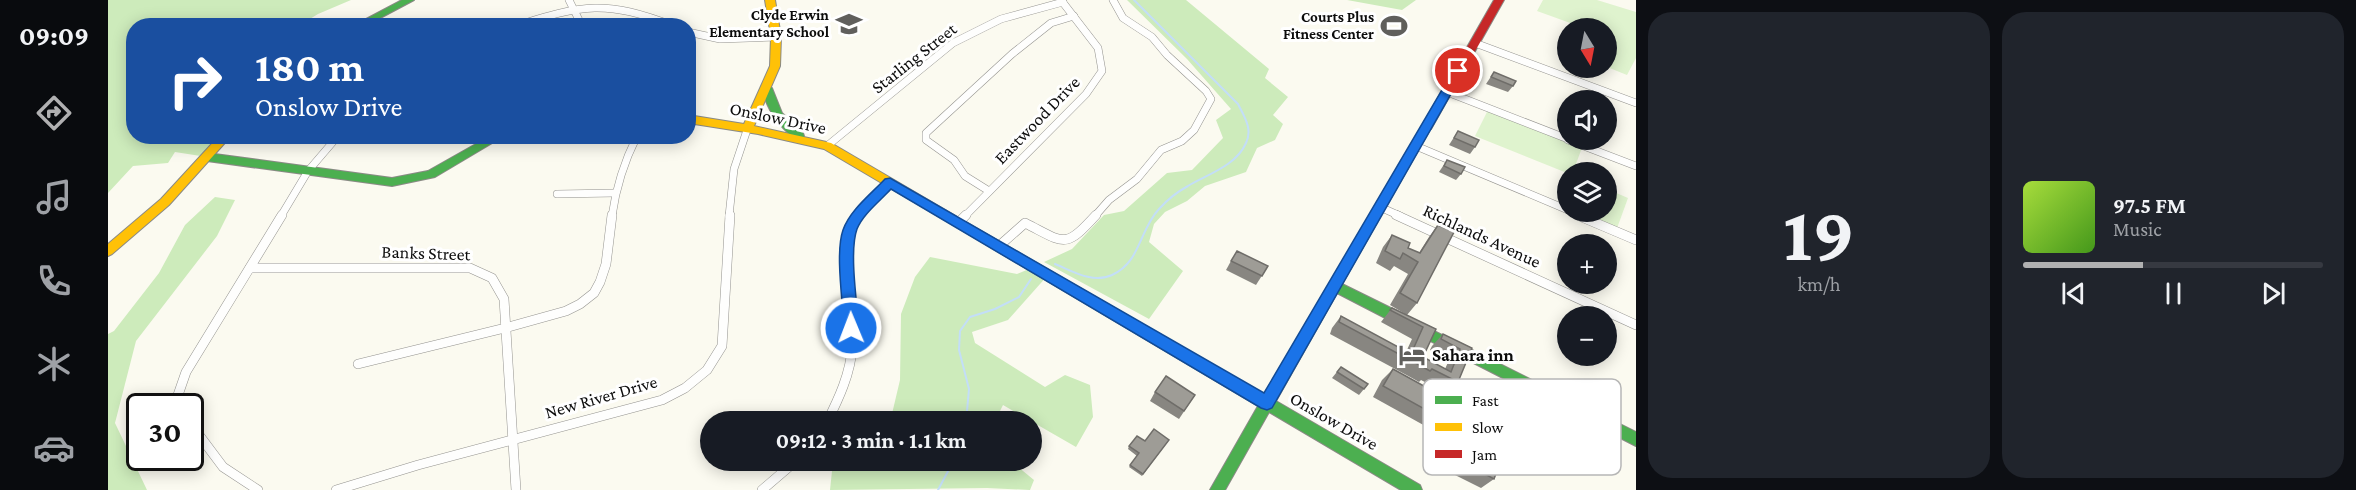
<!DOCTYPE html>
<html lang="en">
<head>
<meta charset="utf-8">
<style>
	body { margin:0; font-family:"Crimson Pro",serif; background:#20242c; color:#f1f3f6; height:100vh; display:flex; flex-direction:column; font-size:22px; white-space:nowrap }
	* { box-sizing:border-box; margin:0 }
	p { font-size:20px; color:#9ea1a6 }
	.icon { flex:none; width:33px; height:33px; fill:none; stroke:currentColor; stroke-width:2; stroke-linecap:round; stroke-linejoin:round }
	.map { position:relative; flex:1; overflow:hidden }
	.sheet { display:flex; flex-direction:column; gap:12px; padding:12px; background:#0d0f14; width:720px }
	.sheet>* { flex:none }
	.guide { position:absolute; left:18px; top:18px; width:570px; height:126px; border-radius:24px; box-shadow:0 3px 15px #0003; background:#1a4fa0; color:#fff; overflow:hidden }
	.needle { width:39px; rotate:170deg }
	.buttons { position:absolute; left:1449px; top:18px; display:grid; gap:12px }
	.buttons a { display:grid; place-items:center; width:60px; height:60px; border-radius:50%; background:#171b24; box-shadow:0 3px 15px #0003; font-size:30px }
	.speed { position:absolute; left:18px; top:393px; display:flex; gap:12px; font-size:30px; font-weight:700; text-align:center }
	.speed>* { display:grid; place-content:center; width:78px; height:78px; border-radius:50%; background:#171b24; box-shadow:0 3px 15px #0003; line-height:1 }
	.speed .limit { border:3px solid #111; border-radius:9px; background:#fff; color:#111 }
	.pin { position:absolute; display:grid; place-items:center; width:51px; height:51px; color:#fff; margin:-26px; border:3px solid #fff; border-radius:50%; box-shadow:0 2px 6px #0007 }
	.me { position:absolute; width:66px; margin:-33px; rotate:359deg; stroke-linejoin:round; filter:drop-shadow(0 0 4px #0008) }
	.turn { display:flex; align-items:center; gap:21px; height:126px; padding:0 30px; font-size:27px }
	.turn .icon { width:78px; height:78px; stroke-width:2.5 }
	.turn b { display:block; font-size:42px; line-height:51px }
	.sheet .widget { flex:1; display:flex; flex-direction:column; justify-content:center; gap:9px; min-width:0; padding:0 21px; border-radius:24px; background:#20242c }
	.sheet .dial { align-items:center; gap:0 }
	.dial b { font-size:78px; line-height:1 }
	.song { display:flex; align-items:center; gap:18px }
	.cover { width:72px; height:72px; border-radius:9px; background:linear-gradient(135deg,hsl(80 70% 55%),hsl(100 70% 35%)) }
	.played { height:6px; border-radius:3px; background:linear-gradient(90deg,#b0b0b1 40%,#363941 40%) }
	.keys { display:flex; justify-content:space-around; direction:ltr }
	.sheet .tiles { flex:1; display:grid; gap:12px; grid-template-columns:repeat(2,1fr) }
	.trip { position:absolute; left:592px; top:411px; width:342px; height:60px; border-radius:30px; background:#171b24; box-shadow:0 3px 15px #0003; font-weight:700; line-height:60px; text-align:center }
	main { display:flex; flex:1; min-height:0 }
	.menu { display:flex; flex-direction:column; width:108px; justify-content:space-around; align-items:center; background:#090b0e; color:#9ea1a6 }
	.menu .icon { width:42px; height:42px }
	.menu .active { color:#b0b0b1 }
	.menu b { font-size:27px; color:#f1f3f6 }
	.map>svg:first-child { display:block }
	.green { fill:#dff3ce }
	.forest { fill:#cdebbb }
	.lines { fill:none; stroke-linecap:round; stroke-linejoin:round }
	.stream { stroke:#c3def8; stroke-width:2 }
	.street-far1-casing { stroke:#94938f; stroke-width:8 }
	.street-casing { stroke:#94938f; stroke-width:10 }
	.fast-casing { stroke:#8a8a85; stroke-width:2 }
	.slow-casing { stroke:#8a8a85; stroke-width:2 }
	.jam-casing { stroke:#8a8a85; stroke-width:2 }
	.street-far1 { stroke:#fefefd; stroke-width:7 }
	.street { stroke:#fefefd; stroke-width:9 }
	.fast { fill:#4caf50; fill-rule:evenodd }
	.slow { fill:#ffc107; fill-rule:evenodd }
	.jam { fill:#c62828; fill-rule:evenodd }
	.wall { fill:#888681 }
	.building { fill:#9e9c96; stroke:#6f6d69; stroke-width:1.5 }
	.route { fill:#1a73e8; stroke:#114b97; stroke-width:1.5 }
	.labels { text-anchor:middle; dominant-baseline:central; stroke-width:6; stroke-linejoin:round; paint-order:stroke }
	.far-poi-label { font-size:15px; font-weight:bold; fill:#0c0c0c; stroke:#fff; text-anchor:end }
	.street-label { font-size:18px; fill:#0c0c0c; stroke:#fff }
	.poi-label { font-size:18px; font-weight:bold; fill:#0c0c0c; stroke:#fff; text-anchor:start }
	.key { fill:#fff; stroke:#b6b6b6; stroke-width:1.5 }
	.key-label { font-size:16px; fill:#0c0c0c }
</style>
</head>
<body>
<main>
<nav class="menu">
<b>09:09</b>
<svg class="icon active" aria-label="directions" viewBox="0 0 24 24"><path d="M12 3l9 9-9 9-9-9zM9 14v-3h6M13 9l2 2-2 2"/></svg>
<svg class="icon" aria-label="music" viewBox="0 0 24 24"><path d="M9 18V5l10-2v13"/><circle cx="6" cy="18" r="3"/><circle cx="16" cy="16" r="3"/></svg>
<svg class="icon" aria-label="phone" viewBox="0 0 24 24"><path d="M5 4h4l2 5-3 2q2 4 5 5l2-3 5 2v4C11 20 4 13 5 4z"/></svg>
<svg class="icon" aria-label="climate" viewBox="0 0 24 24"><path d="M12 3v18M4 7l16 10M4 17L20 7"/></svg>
<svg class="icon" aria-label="car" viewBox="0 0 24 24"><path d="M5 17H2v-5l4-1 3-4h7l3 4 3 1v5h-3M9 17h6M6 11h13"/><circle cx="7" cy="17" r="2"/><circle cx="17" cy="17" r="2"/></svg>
</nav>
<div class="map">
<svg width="1528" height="490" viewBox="0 0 1528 490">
	<rect width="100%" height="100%" fill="#fbfaf0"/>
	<g class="green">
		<path d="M1435,0H1489L1528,12V58L1519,75L1499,67L1508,46L1499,42L1498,28H1462L1465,24L1429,11Z"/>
		<path d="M1381,108L1475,145L1465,172L1459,173L1367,136Z"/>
		<path d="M1499,189L1520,198L1508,231L1474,216L1475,212H1498Z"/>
	</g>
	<g class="forest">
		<path d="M0,0H243L210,14L192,25L26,26V136L118,137L99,157L67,152L60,163L25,166L0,193Z"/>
		<path d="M1019,0H1078L1161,69L1157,78L1180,97L1165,115L1175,124L1167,140L1149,148L1138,172L1097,186L1079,201L1057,212L1046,224L1041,242L1075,271L1041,319L936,262L964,249L996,215L1016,211L1059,173L1084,170L1115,138L1108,120L1123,109L1079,59Z"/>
		<path d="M1239,0H1308L1294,10Z"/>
		<path d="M107,197L127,200L109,236L28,341L7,423L39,490H0V334L6,331L51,273L77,225Z"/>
		<path d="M822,257L909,274L926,267L940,275L900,320L864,332L867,343L937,387L957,375L982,385L985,417L968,447L895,405L887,421L786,422L783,418L792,380L793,314L807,277Z"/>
		<path d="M763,461H903L926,480L922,490L879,488L722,490L724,471Z"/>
	</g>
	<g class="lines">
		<g class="stream">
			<path d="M947,264C964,271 985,284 1004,275C1033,262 1031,230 1051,209C1059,200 1069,192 1080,186C1100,174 1128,166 1138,143C1145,129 1136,116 1130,104L1026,0"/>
			<path d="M858,422L861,389L851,350L852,331L862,317L887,309L911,297L923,279"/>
			<path d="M830,490L846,460"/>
		</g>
		<g class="street-far1-casing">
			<g id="street-far1">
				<path d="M461,0L474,26"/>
				<path d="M407,26C476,4 498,0 566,26"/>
				<path d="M580,32L612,39L668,37"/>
				<path d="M1367,43L1528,103"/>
				<path d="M1339,92L1460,139"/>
				<path d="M1460,140L1528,166"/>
				<path d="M719,146L845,43L893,19L955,2"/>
				<path d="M1308,146L1460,210"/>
				<path d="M881,191L857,176L846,160L818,140V133L904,54L943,23L966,16"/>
				<path d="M449,194L507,193"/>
				<path d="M1272,207L1292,216"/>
				<path d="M1463,212L1473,216"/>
				<path d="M173,216L200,171L230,136"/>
				<path d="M504,216C508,187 516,162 529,136"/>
				<path d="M621,216L626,169L640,127"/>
				<path d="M750,216L782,182"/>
				<path d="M857,216L978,94L994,71L990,48L953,0"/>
				<path d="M987,216L1001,200L1029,179L1053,150L1074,141L1086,130L1103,99L1098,91L1059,55L1044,37L1015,18L1005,0"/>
			</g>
		</g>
		<g class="street-casing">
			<g id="street">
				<path d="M1288,215L1528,325"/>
				<path d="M1469,215L1528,240"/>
				<path d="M850,223L858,215"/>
				<path d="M891,246L917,223C957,243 956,250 988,215"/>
				<path d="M142,268H362L384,278L396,299L408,490"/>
				<path d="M250,364L397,328L458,311L472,304L486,293L492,282L498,264L504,215"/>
				<path d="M73,406L70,395L78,372L174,215"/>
				<path d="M719,422C730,400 743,373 744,347C745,310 727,245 751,215"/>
				<path d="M82,423L115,467L150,490"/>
				<path d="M228,490L310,465L554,400L577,388L599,370L614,346L622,215"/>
				<path d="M654,490L689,460"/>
			</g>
		</g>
		<g class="fast-casing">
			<g id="fast">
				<path d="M294,0H306L257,26H245Z"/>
				<path d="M659,85L664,88L674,113L695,133L696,136L695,139H687C670,125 659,110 654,88Z"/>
				<path d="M1319,122L1324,126L1234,284L1299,316L1300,320L1299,324L1294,325L1289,324L1229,293L1168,401L1312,485L1314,490H1293L1161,412L1117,490H1102L1150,406L867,238L865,235L867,232H875L1157,395L1314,126Z"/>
				<path d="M382,136H396L327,177L284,186L99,161L94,157L99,153L284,178L320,171Z"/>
				<path d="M1310,323L1528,432V446L1305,332L1304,328L1305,324Z"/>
			</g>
		</g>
		<g class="slow-casing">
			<g id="slow">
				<path d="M657,0H667L673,37L672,66L646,126L723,143L875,232L877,235L875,238H867L716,149L650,134L580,123V115L636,124L662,66L663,37Z"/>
				<path d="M111,136H123L61,205L4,254L0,256V244L53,199Z"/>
			</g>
		</g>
		<g class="jam-casing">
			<path id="jam" d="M1386,0H1396L1323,129H1315L1314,126Z"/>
		</g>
		<use href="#street-far1" class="street-far1"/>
		<use href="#street" class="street"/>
		<use href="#fast" class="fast"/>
		<use href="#slow" class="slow"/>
		<use href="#jam" class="jam"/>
	</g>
	<g class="wall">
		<path d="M1386,72L1405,86L1400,92L1378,84Z"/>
		<path d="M1350,131L1367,147L1362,154L1341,145Z"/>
		<path d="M1339,160L1353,174L1348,180L1331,172Z"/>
		<path d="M1330,225L1309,303L1299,315L1282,305L1300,274L1286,266L1282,271L1268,263L1275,247L1284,235L1300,248L1311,253L1321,237Z"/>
		<path d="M1123,261L1160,266L1148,285L1118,270Z"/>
		<path d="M1284,308L1328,329L1315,357L1337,369L1341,360L1322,350L1324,346L1335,334L1364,348L1350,382L1338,393L1313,380L1311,382L1304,378L1222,334L1224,328L1233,316L1298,352L1304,339L1273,322Z"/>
		<path d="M1233,367L1256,389L1251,395L1224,378Z"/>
		<path d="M1285,369L1403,434L1386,479L1373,488L1345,474L1355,447L1265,397L1274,380Z"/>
		<path d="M1047,392L1087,395L1071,419L1042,401Z"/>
		<path d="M1061,440L1034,476L1021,467L1029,456L1020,449L1021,446L1037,441Z"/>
	</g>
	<g class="building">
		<path d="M1386,72L1408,81L1405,86L1383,77Z"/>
		<path d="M1350,131L1371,140L1367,147L1346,138Z"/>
		<path d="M1339,160L1357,167L1353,174L1336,166Z"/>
		<path d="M1330,225L1346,232L1309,303L1292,293L1310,262L1295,253L1292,259L1277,251L1284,235L1302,243L1300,248L1312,253Z"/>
		<path d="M1129,251L1160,266L1154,276L1123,261Z"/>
		<path d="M1284,308L1328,329L1315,357L1343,372L1352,349L1333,339L1335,334L1364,348L1350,382L1324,369L1322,371L1315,367L1231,322L1233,316L1303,354L1315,327L1282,310Z"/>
		<path d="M1233,367L1260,384L1256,389L1229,372Z"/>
		<path d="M1285,369L1403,434L1386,479L1358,464L1367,437L1275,386Z"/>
		<path d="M1058,376L1087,395L1076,411L1047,392Z"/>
		<path d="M1046,429L1061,440L1035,474L1022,465L1031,453L1021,446L1029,436L1037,441Z"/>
	</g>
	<path class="route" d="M1350,68L1356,71L1164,408L1159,410L1153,408L783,189C772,201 755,214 749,229C741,251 749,303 751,328L748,333L743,334L738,333L736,328C735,302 727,253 735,230C742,210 763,194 777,179L782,178L1156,393L1345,71Z"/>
	<defs>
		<g id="school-bare" transform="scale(2.07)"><path d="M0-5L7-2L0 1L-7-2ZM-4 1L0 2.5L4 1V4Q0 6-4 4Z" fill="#605f5c" stroke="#fff" stroke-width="2.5" paint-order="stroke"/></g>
		<g id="stadium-bare" transform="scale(2.07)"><path d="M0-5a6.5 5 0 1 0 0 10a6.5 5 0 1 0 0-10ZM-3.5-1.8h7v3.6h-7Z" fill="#605f5c" stroke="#fff" stroke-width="2.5" paint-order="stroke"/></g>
		<g id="hotel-bare" transform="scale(2.07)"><path d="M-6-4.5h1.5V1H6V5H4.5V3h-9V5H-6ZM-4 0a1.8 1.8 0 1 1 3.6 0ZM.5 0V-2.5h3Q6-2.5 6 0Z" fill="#605f5c" stroke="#fff" stroke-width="2.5" paint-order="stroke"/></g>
	</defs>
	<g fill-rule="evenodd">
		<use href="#school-bare" x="741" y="24"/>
		<use href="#stadium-bare" x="1286" y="26"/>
		<use href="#hotel-bare" x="1304" y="355"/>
	</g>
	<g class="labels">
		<g class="far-poi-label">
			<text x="721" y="15">Clyde Erwin<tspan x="721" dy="17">Elementary School</tspan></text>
			<text x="1266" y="17">Courts Plus<tspan x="1266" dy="17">Fitness Center</tspan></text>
		</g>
		<g class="street-label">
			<text transform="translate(806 58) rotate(-38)">Starling Street</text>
			<text transform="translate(670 118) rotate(12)">Onslow Drive</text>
			<text transform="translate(929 120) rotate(-46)">Eastwood Drive</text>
			<text transform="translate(1374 236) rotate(25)">Richlands Avenue</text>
			<text transform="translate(318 253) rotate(2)">Banks Street</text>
			<text transform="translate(493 397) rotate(-16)">New River Drive</text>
			<text transform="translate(1226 421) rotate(30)">Onslow Drive</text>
		</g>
		<g class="poi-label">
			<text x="1324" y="355">Sahara inn</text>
		</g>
	</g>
	<rect x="1315" y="379" width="198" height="96" rx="9" class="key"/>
	<rect x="1327" y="396" width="27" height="8" fill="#4caf50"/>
	<rect x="1327" y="423" width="27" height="8" fill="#ffc107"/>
	<rect x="1327" y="450" width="27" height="8" fill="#c62828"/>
	<g class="key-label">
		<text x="1364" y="406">Fast</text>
		<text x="1364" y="433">Slow</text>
		<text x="1364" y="460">Jam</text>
	</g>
</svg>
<div class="buttons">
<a><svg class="needle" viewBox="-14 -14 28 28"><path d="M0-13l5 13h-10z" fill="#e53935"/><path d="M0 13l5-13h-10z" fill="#9ea1a6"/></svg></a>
<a><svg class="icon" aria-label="sound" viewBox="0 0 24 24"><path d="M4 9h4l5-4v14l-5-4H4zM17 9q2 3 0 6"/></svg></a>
<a><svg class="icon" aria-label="layers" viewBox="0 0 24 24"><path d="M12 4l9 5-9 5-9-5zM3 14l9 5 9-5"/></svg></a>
<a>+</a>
<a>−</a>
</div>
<div class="speed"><div class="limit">30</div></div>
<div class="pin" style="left:1350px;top:71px;background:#d93025"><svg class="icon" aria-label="arrive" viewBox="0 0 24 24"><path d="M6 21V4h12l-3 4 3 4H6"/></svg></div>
<svg class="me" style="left:743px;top:328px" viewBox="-20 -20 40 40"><circle r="17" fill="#1a73e8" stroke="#fff" stroke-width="3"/><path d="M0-11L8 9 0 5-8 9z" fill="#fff"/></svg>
<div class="trip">09:12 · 3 min · 1.1 km</div>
<div class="guide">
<div class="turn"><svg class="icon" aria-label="right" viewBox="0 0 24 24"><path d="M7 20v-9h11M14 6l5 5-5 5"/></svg><div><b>180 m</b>Onslow Drive</div></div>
</div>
</div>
<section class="sheet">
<div class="tiles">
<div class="widget dial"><b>19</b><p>km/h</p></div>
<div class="widget">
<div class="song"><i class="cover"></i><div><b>97.5 FM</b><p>Music</p></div></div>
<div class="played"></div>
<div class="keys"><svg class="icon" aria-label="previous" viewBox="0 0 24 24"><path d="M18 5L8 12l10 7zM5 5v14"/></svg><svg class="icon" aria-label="pause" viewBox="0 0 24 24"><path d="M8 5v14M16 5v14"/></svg><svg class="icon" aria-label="next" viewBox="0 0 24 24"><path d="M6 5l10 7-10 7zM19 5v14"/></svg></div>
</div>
</div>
</section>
</main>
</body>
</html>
